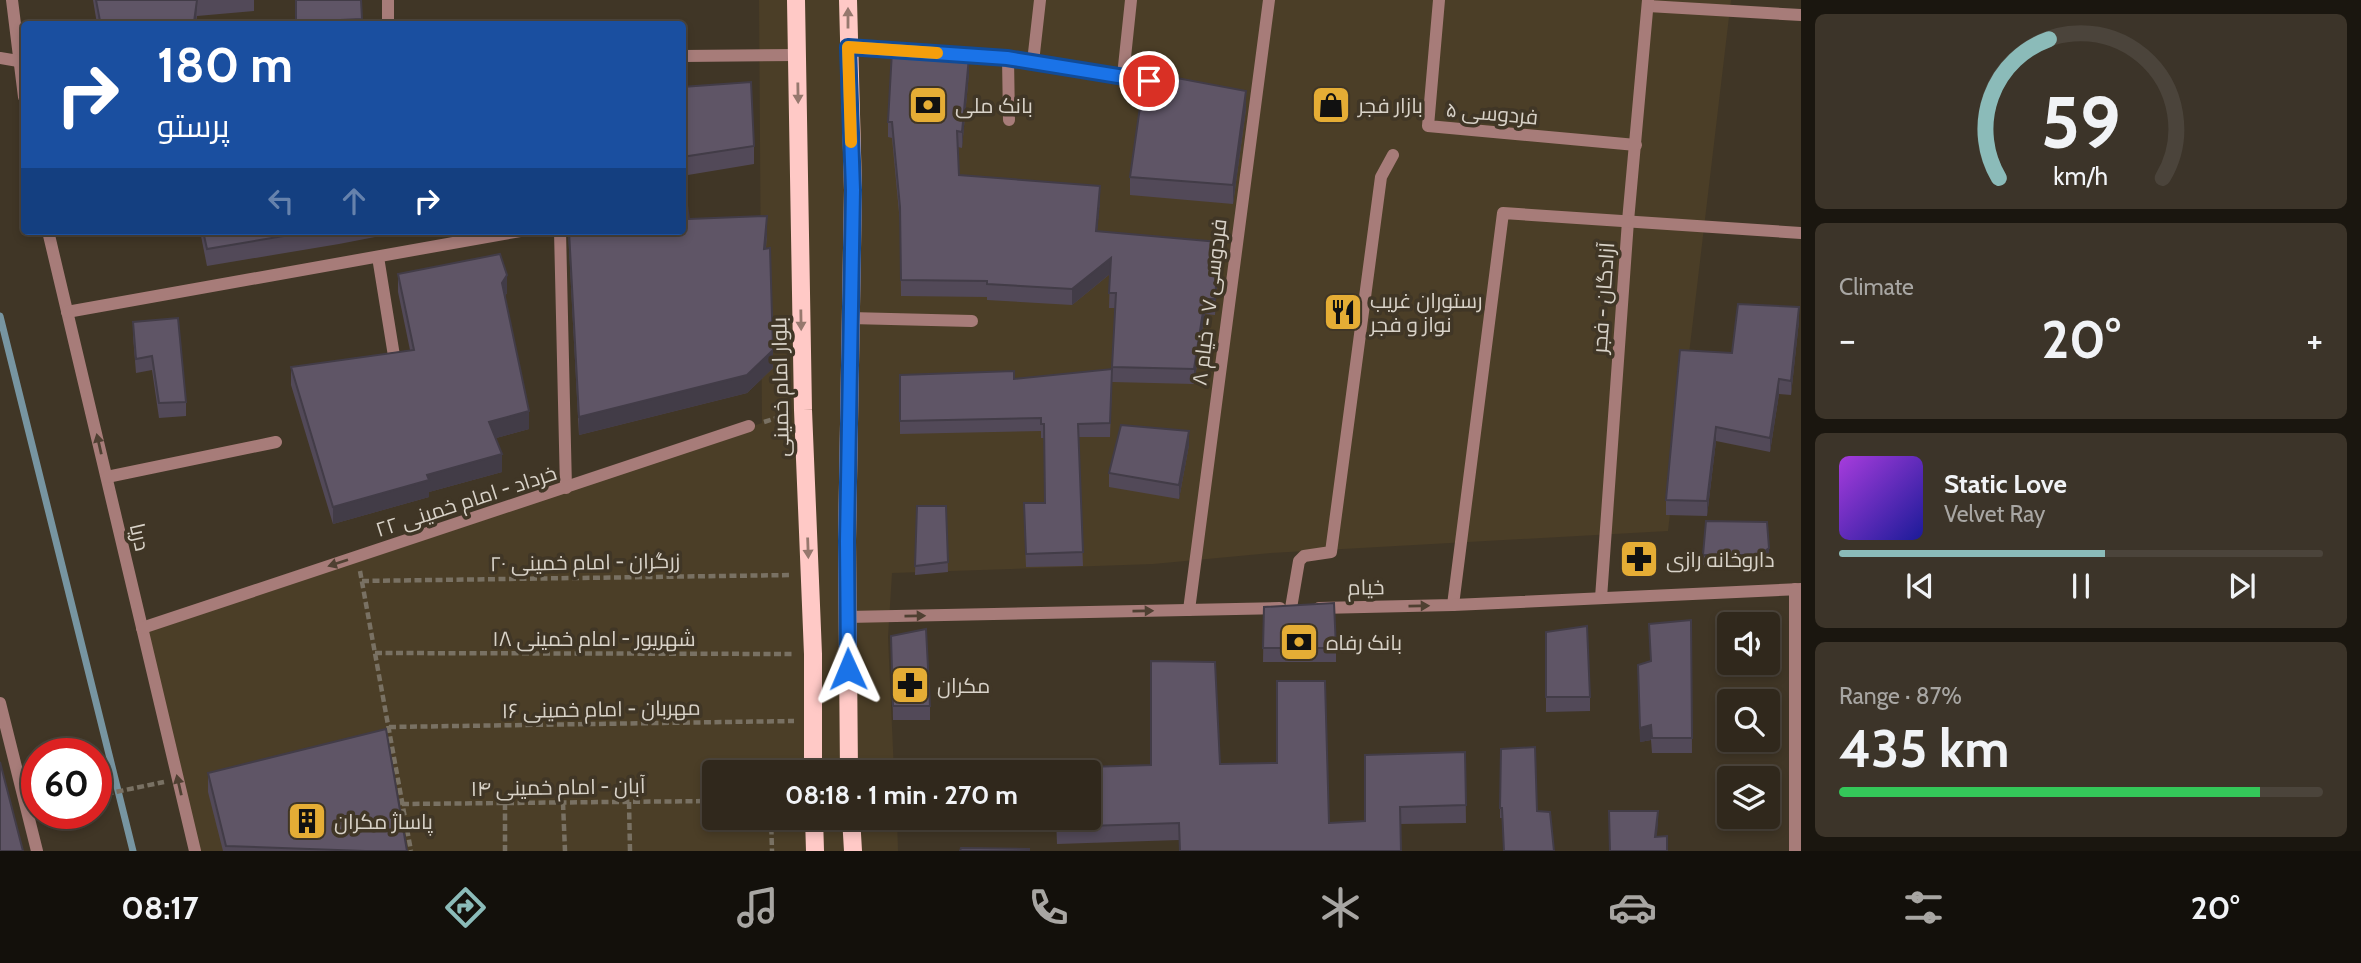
<!DOCTYPE html>
<html lang="en">
<head>
<meta charset="utf-8">
<style>
	body { margin:0; font-family:Cabin,Cairo,sans-serif; background:#3c3429; color:#f1f3f6; height:100vh; display:flex; flex-direction:column; font-size:26px; white-space:nowrap }
	* { box-sizing:border-box; margin:0 }
	p { font-size:23px; color:#a8a6a3 }
	.icon { flex:none; width:38px; height:38px; fill:none; stroke:currentColor; stroke-width:2; stroke-linecap:round; stroke-linejoin:round }
	.map { position:relative; flex:1; overflow:hidden }
	.side { display:flex; flex-direction:column; gap:14px; padding:14px; background:#1a160f; width:560px }
	.side>* { flex:none }
	.banner { position:absolute; left:21px; top:21px; width:665px; height:214px; border-radius:7px; box-shadow:0 4px 10px #0003,0 0 0 2px #4b443b; background:#1a4fa0; color:#fff; overflow:hidden }
	.controls { position:absolute; left:1717px; top:612px; display:grid; gap:14px }
	.controls a { display:grid; place-items:center; width:63px; height:63px; border-radius:7px; background:#30281c; box-shadow:0 4px 10px #0003,0 0 0 2px #4b443b; font-size:35px }
	.speed { position:absolute; left:21px; top:738px; display:flex; gap:14px; font-size:35px; font-weight:700; text-align:center }
	.speed>* { display:grid; place-content:center; width:91px; height:91px; border-radius:50%; background:#30281c; box-shadow:0 4px 10px #0003,0 0 0 2px #4b443b; line-height:1 }
	.speed .limit { border:10px solid #d22; background:#fff; color:#111 }
	.pin { position:absolute; display:grid; place-items:center; width:60px; height:60px; color:#fff; margin:-30px; border:4px solid #fff; border-radius:50%; box-shadow:0 2px 7px #0007 }
	.me { position:absolute; width:77px; margin:-38px; rotate:359deg; stroke-linejoin:round; filter:drop-shadow(0 0 5px #0008) }
	.turn { display:flex; align-items:center; gap:24px; height:147px; padding:0 21px; font-size:32px }
	.turn .icon { width:91px; height:91px; stroke-width:2.5 }
	.turn b { display:block; font-size:49px; line-height:60px }
	.lanes { display:flex; align-items:center; height:66px; padding:0 21px; background:#0003; justify-content:center; gap:35px; direction:ltr }
	.lanes .off { opacity:.35 }
	.big { font-size:52px; font-weight:700; line-height:1.1 }
	.side .tile { flex:1; display:flex; flex-direction:column; justify-content:center; gap:10px; min-width:0; padding:0 24px; border-radius:10px; background:#3c3429 }
	.side .dial { align-items:center; gap:0 }
	.dial svg { height:182px; overflow:visible; fill:none; stroke:#4b443b; stroke-width:7; stroke-linecap:round; text-anchor:middle }
	.dial text { fill:#f1f3f6; stroke:none }
	.song { display:flex; align-items:center; gap:21px }
	.cover { width:84px; height:84px; border-radius:10px; background:linear-gradient(135deg,hsl(280 70% 55%),hsl(240 70% 35%)) }
	.played { height:7px; border-radius:4px; background:linear-gradient(90deg,#8bbbb9 55%,#4b443b 55%) }
	.keys { display:flex; justify-content:space-around; direction:ltr }
	.heat { display:flex; justify-content:space-between; align-items:center; font-size:38px; direction:ltr }
	.charge { height:10px; border-radius:5px; background:linear-gradient(90deg,#34c759 87%,#4b443b 0) }
	.trip { position:absolute; left:702px; top:760px; width:399px; height:70px; border-radius:7px; background:#30281c; box-shadow:0 4px 10px #0003,0 0 0 2px #4b443b; font-weight:700; line-height:70px; text-align:center }
	.menu { display:flex; height:112px; justify-content:space-around; align-items:center; background:#13100b; color:#a8a6a3 }
	.menu .icon { width:49px; height:49px }
	.menu .active { color:#8bbbb9 }
	.menu b { font-size:32px; color:#f1f3f6 }
	main { display:flex; flex:1; min-height:0 }
	.map>svg:first-child { display:block }
	.built { fill:#4b3e27 }
	.lines { fill:none; stroke-linecap:round; stroke-linejoin:round }
	.stream { stroke:#7795a1; stroke-width:7 }
	.path { stroke:#797163; stroke-width:4.5; stroke-dasharray:7 3.5; stroke-linecap:butt }
	.minor { stroke:#a77c79; stroke-width:12 }
	.major { stroke:#ffc9c6; stroke-width:18 }
	.wall { fill:#524958 }
	.shaded-wall { fill:#423c47 }
	.building { fill:#5f5566; stroke:#423c47; stroke-width:2 }
	.oneway { fill:#96786e }
	.oneway2 { fill:#4f4032 }
	.route-casing { stroke:#114b97; stroke-width:18 }
	.route { stroke:#1a73e8; stroke-width:12 }
	.slow { stroke:#f59e0b; stroke-width:12 }
	.labels { text-anchor:middle; dominant-baseline:central; stroke-width:7; stroke-linejoin:round; paint-order:stroke }
	.poi-label { font-size:21px; fill:#d8d2c8; stroke:#403626; text-anchor:start }
	.street-label { font-size:21px; fill:#d8d2c8; stroke:#403626 }
</style>
</head>
<body>
<main>
<div class="map">
<svg width="1801" height="851" viewBox="0 0 1801 851">
	<rect width="100%" height="100%" fill="#403626"/>
	<path class="built" d="M759,0H1731L1668,531L1271,553L1153,564L892,573L888,637L894,772H714V817H897L898,851H196L142,628L762,423Z"/>
	<g class="lines">
		<path class="stream" d="M0,316L133,851"/>
		<g class="path">
			<path d="M764,422L786,415"/>
			<path d="M360,571L411,851"/>
			<path d="M362,581L792,575"/>
			<path d="M375,653L794,654"/>
			<path d="M389,727L794,721"/>
			<path d="M96,796L164,782"/>
			<path d="M629,802L630,851"/>
			<path d="M505,803V851"/>
			<path d="M563,803L565,851"/>
			<path d="M402,804L714,801"/>
			<path d="M771,817L772,851"/>
		</g>
		<g class="minor">
			<path d="M12,0L24,97"/>
			<path d="M1439,0L1428,126L1636,145"/>
			<path d="M1648,6L1801,15"/>
			<path d="M388,24V0"/>
			<path d="M848,47L1008,58L1157,82"/>
			<path d="M682,56L797,55"/>
			<path d="M0,58L24,62"/>
			<path d="M1008,58L1009,120"/>
			<path d="M1033,62L1040,0"/>
			<path d="M1123,76L1131,0"/>
			<path d="M48,231L195,851"/>
			<path d="M560,231L566,488"/>
			<path d="M378,257L395,362"/>
			<path d="M67,312L520,231"/>
			<path d="M850,318L972,321"/>
			<path d="M107,477L276,442"/>
			<path d="M1601,598L1628,221L1648,0"/>
			<path d="M1453,605L1503,213L1801,233"/>
			<path d="M1291,608L1299,561L1304,556L1331,552L1381,177L1393,155"/>
			<path d="M1319,608L1453,605L1801,589"/>
			<path d="M1189,610L1269,0"/>
			<path d="M847,617L1280,608"/>
			<path d="M142,628L749,426"/>
			<path d="M0,703L37,851"/>
			<path d="M1795,851V589"/>
		</g>
		<g class="major">
			<path d="M796,0L803,410L813,654V772"/>
			<path d="M848,0L853,190L847,541L849,772"/>
			<path d="M814,817L815,851"/>
			<path d="M851,817L853,851"/>
		</g>
	</g>
	<g class="wall">
		<path d="M93,0H254V11L197,16L196,24H97Z"/>
		<path d="M295,0H361L362,24H296Z"/>
		<path d="M969,73L962,148L958,147L959,175L1100,201L1097,231L1219,258L1215,315L1205,314L1194,384L1112,382L1110,437H1078L1083,566L1026,567L1024,517L1045,503L1044,438H1041V431L900,434V375L1014,379L1112,369L1115,308H1109L1110,274L1072,305L987,300V297L901,296L900,223L892,138L888,137V122Z"/>
		<path d="M682,87L754,146V164L682,176Z"/>
		<path d="M1246,109L1233,204L1130,195V177Z"/>
		<path d="M689,219L767,234L766,248L773,368L747,393L579,435L568,231H682Z"/>
		<path d="M200,231H406L339,244L207,266Z"/>
		<path d="M398,274L507,293L504,297L529,429L496,438L502,472L429,492V497L333,524L291,385V367L410,350L398,292Z"/>
		<path d="M1799,321L1791,395L1779,394L1770,452L1716,441L1707,516L1666,515V500L1732,353Z"/>
		<path d="M133,322L186,402V416L159,418L152,370L136,373L133,336Z"/>
		<path d="M1189,445L1179,499L1109,487V473Z"/>
		<path d="M917,506H946L948,572L915,575Z"/>
		<path d="M1706,521L1769,558L1760,565H1703Z"/>
		<path d="M1264,607L1336,648V662H1263Z"/>
		<path d="M1691,620L1692,753H1652L1651,740L1640,742L1638,665L1651,661L1649,624Z"/>
		<path d="M1546,632L1590,697V711L1546,712Z"/>
		<path d="M891,636L930,706V720H893Z"/>
		<path d="M1501,749L1502,818H1500Z"/>
		<path d="M1465,752L1466,823L1400,824L1401,851H1180L1179,840L1057,844L1056,817H1088L1220,764L1329,823L1365,821Z"/>
		<path d="M208,773L407,851H223L208,792Z"/>
	</g>
	<g class="shaded-wall">
		<path d="M197,0L196,24H194Z"/>
		<path d="M969,57V73L962,148V132Z"/>
		<path d="M1246,91V109L1233,204V185Z"/>
		<path d="M1100,186V201L1096,247V231Z"/>
		<path d="M767,216V234L764,267V249Z"/>
		<path d="M1219,242V258L1215,315V299Z"/>
		<path d="M1111,258V273L1072,305V289Z"/>
		<path d="M507,275V293L502,301V283Z"/>
		<path d="M1205,299V314L1194,384V369Z"/>
		<path d="M1799,307V321L1791,395V381Z"/>
		<path d="M773,350V368L747,393L579,435V417Z"/>
		<path d="M1779,379V394L1770,452V438Z"/>
		<path d="M529,411V429L489,440V422Z"/>
		<path d="M1716,427V441L1707,516V501Z"/>
		<path d="M1189,431V445L1179,499V485Z"/>
		<path d="M502,454V472L429,492V497L333,524V507L427,475Z"/>
		<path d="M1769,548V558L1760,565V555Z"/>
		<path d="M1651,725V740L1640,742V728Z"/>
		<path d="M1658,811V825L1655,851V837Z"/>
	</g>
	<g class="building">
		<path d="M96,0H197L194,22L100,21Z"/>
		<path d="M296,0H361L362,19L296,22Z"/>
		<path d="M892,51L969,57L962,132L957,131L959,175L1100,186L1096,231L1219,242L1215,299H1205L1194,369L1112,367L1116,293H1109L1111,258L1072,289L987,284V281L901,280L900,207L892,122H888Z"/>
		<path d="M1145,72L1246,91L1233,185L1130,177Z"/>
		<path d="M751,82L754,146L682,157V87Z"/>
		<path d="M682,191H685L689,219L767,216L764,249L770,248L773,350L747,375L579,417L569,231H682Z"/>
		<path d="M203,231H313L207,249Z"/>
		<path d="M500,254L507,275L502,283L529,411L489,422L502,454L427,475L429,480L333,507L291,367L414,350L398,274Z"/>
		<path d="M1738,304L1799,307L1791,381L1779,379L1770,438L1716,427L1707,501L1666,500L1680,350L1732,353Z"/>
		<path d="M178,318L186,402L159,403L152,356L136,359L133,322Z"/>
		<path d="M1112,369L1110,423L1078,424L1083,552L1026,554L1024,503H1045L1044,424H1041V418L900,421V375L1014,371V379Z"/>
		<path d="M1121,425L1189,431L1179,485L1109,473Z"/>
		<path d="M917,506H946L948,562L915,566Z"/>
		<path d="M1706,521L1767,522L1769,548L1760,555H1703Z"/>
		<path d="M1334,603L1336,648H1263L1264,607Z"/>
		<path d="M1691,620L1692,738H1652L1651,725L1640,728L1638,665L1651,661L1649,624Z"/>
		<path d="M1587,626L1590,697H1546V632Z"/>
		<path d="M926,629L930,706H893L891,636Z"/>
		<path d="M1151,661L1215,662L1220,764L1277,763V681H1325L1329,823L1365,821V755L1465,752L1466,805L1400,807L1401,851H1180L1179,823L1057,827V817H1088V772H1055V768L1151,765Z"/>
		<path d="M386,729L407,851H365L226,846L208,773Z"/>
		<path d="M1535,747L1537,811L1550,812L1554,851H1504L1502,808H1500L1501,749Z"/>
		<path d="M0,762L23,851H0Z"/>
		<path d="M1609,811H1658L1655,837L1667,836V851H1610Z"/>
		<path d="M961,848L1029,849V851H960Z"/>
	</g>
	<defs><path id="oneway-solid" d="M-6-.8H1V-3.2L6.5 0L1 3.2V.8H-6Z" transform="scale(1.75)"/></defs>
	<g class="oneway">
		<use href="#oneway-solid" transform="translate(848 18) rotate(-90)"/>
		<use href="#oneway-solid" transform="translate(798 93) rotate(89)"/>
		<use href="#oneway-solid" transform="translate(801 320) rotate(89)"/>
		<use href="#oneway-solid" transform="translate(808 548) rotate(88)"/>
	</g>
	<g class="oneway2">
		<use href="#oneway-solid" transform="translate(99 444) rotate(-103)"/>
		<use href="#oneway-solid" transform="translate(338 563) rotate(162)"/>
		<use href="#oneway-solid" transform="translate(1419 606) rotate(-1)"/>
		<use href="#oneway-solid" transform="translate(1143 611) rotate(-1)"/>
		<use href="#oneway-solid" transform="translate(915 616) rotate(-1)"/>
		<use href="#oneway-solid" transform="translate(179 785) rotate(-103)"/>
	</g>
	<g class="lines">
		<g class="route-casing">
			<path id="route" d="M848,669L847,541L853,190L848,47L1007,58L1149,81"/>
		</g>
		<use href="#route" class="route"/>
		<path class="slow" d="M851,142L848,47L937,53"/>
	</g>
	<defs>
		<g id="bank-square" transform="scale(2.0125)"><rect x="-9" y="-9" width="18" height="18" rx="4" fill="#e5ad35" stroke="#403626"/><path d="M-6-4H6V4H-6ZM0-2.3a2.3 2.3 0 1 0 0 4.6a2.3 2.3 0 1 0 0-4.6Z" fill="#111"/></g>
		<g id="shop-square" transform="scale(2.0125)"><rect x="-9" y="-9" width="18" height="18" rx="4" fill="#e5ad35" stroke="#403626"/><path d="M-5-2.5h2.3a2.7 3.5 0 0 1 5.4 0H5L5.5 6h-11ZM-1.5-2.5h3a1.5 2.3 0 0 0-3 0Z" fill="#111"/></g>
		<g id="restaurant-square" transform="scale(2.0125)"><rect x="-9" y="-9" width="18" height="18" rx="4" fill="#e5ad35" stroke="#403626"/><path d="M-5-6h1v4h1v-4h1v4h1v-4h1v5L-1.5 .5V6h-2V.5L-5-1ZM5-6V6H3V1.5H1.5Q1.5-4 5-6Z" fill="#111"/></g>
		<g id="pharmacy-square" transform="scale(2.0125)"><rect x="-9" y="-9" width="18" height="18" rx="4" fill="#e5ad35" stroke="#403626"/><path d="M-2-6h4v4h4v4h-4v4h-4v-4h-4v-4h4Z" fill="#111"/></g>
		<g id="building-square" transform="scale(2.0125)"><rect x="-9" y="-9" width="18" height="18" rx="4" fill="#e5ad35" stroke="#403626"/><path d="M-4-6H4V6H1V3H-1V6H-4ZM-2.5-4.3h1.7v1.8h-1.7ZM.8-4.3h1.7v1.8H.8ZM-2.5-1h1.7V.8h-1.7ZM.8-1h1.7V.8H.8Z" fill="#111"/></g>
	</defs>
	<g fill-rule="evenodd">
		<use href="#bank-square" x="928" y="105"/>
		<use href="#shop-square" x="1331" y="105"/>
		<use href="#restaurant-square" x="1343" y="312"/>
		<use href="#pharmacy-square" x="1639" y="559"/>
		<use href="#bank-square" x="1299" y="642"/>
		<use href="#pharmacy-square" x="910" y="685"/>
		<use href="#building-square" x="307" y="821"/>
	</g>
	<g class="labels">
		<g class="poi-label">
			<text x="955" y="105">بانک ملی</text>
			<text x="1358" y="105">بازار فجر</text>
			<text x="1370" y="300">رستوران غریب<tspan x="1370" dy="24">نواز و فجر</tspan></text>
			<text x="1666" y="559">داروخانه رازی</text>
			<text x="1326" y="642">بانک رفاه</text>
			<text x="937" y="685">مکران</text>
			<text x="334" y="821">پاساژ مکران</text>
		</g>
		<g class="street-label">
			<text transform="translate(1492 113) rotate(5)">فردوسی ۵</text>
			<text transform="translate(1603 298) rotate(-86)">آزادگان - فجر</text>
			<text transform="translate(1209 302) rotate(-83)">فردوسی ۷ - خیام ۸</text>
			<text transform="translate(780 387) rotate(-91)">بلوار امام خمینی</text>
			<text transform="translate(466 501) rotate(-18)">خرداد - امام خمینی ۲۲</text>
			<text transform="translate(140 537) rotate(77)">دریا</text>
			<text transform="translate(585 562) rotate(-1)">زرگران - امام خمینی ۲۰</text>
			<text transform="translate(1366 587) rotate(-1)">خیام</text>
			<text x="594" y="638">شهریور - امام خمینی ۱۸</text>
			<text transform="translate(601 709) rotate(-1)">مهربان - امام خمینی ۱۶</text>
			<text transform="translate(558 787) rotate(-1)">آبان - امام خمینی ۱۴</text>
		</g>
	</g>
</svg>
<div class="controls">
<a><svg class="icon" aria-label="sound" viewBox="0 0 24 24"><path d="M4 9h4l5-4v14l-5-4H4zM17 9q2 3 0 6"/></svg></a>
<a><svg class="icon" aria-label="search" viewBox="0 0 24 24"><circle cx="10" cy="10" r="6"/><path d="M15 15l6 6"/></svg></a>
<a><svg class="icon" aria-label="layers" viewBox="0 0 24 24"><path d="M12 4l9 5-9 5-9-5zM3 14l9 5 9-5"/></svg></a>
</div>
<div class="speed"><div class="limit">60</div></div>
<div class="pin" style="left:1149px;top:81px;background:#d93025"><svg class="icon" aria-label="arrive" viewBox="0 0 24 24"><path d="M6 21V4h12l-3 4 3 4H6"/></svg></div>
<svg class="me" style="left:848px;top:669px" viewBox="-20 -20 40 40"><path d="M0-17L14 15 0 8-14 15z" fill="#1a73e8" stroke="#fff" stroke-width="4"/></svg>
<div class="trip">08:18 · 1 min · 270 m</div>
<div class="banner">
<div class="turn"><svg class="icon" aria-label="right" viewBox="0 0 24 24"><path d="M7 20v-9h11M14 6l5 5-5 5"/></svg><div><b>180 m</b>پرستو</div></div>
<div class="lanes"><svg class="icon off" aria-label="left" viewBox="0 0 24 24"><path d="M17 20v-9H6M10 6l-5 5 5 5"/></svg><svg class="icon off" aria-label="ahead" viewBox="0 0 24 24"><path d="M12 20V5M6 11l6-6 6 6"/></svg><svg class="icon" aria-label="right" viewBox="0 0 24 24"><path d="M7 20v-9h11M14 6l5 5-5 5"/></svg></div>
</div>
</div>
<section class="side">
<div class="tile dial"><svg viewBox="0 0 100 80">
<path d="M14 69A42 42 0 1 1 86 69"/>
<path d="M14 69A42 42 0 0 1 36 8" stroke="#8bbbb9"/>
<text x="50" y="56" font-size="32" font-weight="700">59</text>
<text x="50" y="72" font-size="11">km/h</text>
</svg></div>
<div class="tile"><p>Climate</p>
<div class="heat"><a>−</a><b class="big">20°</b><a>+</a></div>
</div>
<div class="tile">
<div class="song"><i class="cover"></i><div><b>Static Love</b><p>Velvet Ray</p></div></div>
<div class="played"></div>
<div class="keys"><svg class="icon" aria-label="previous" viewBox="0 0 24 24"><path d="M18 5L8 12l10 7zM5 5v14"/></svg><svg class="icon" aria-label="pause" viewBox="0 0 24 24"><path d="M8 5v14M16 5v14"/></svg><svg class="icon" aria-label="next" viewBox="0 0 24 24"><path d="M6 5l10 7-10 7zM19 5v14"/></svg></div>
</div>
<div class="tile"><p>Range · 87%</p><b class="big">435 km</b><div class="charge"></div></div>
</section>
</main>
<nav class="menu">
<b>08:17</b>
<svg class="icon active" aria-label="directions" viewBox="0 0 24 24"><path d="M12 3l9 9-9 9-9-9zM9 14v-3h6M13 9l2 2-2 2"/></svg>
<svg class="icon" aria-label="music" viewBox="0 0 24 24"><path d="M9 18V5l10-2v13"/><circle cx="6" cy="18" r="3"/><circle cx="16" cy="16" r="3"/></svg>
<svg class="icon" aria-label="phone" viewBox="0 0 24 24"><path d="M5 4h4l2 5-3 2q2 4 5 5l2-3 5 2v4C11 20 4 13 5 4z"/></svg>
<svg class="icon" aria-label="climate" viewBox="0 0 24 24"><path d="M12 3v18M4 7l16 10M4 17L20 7"/></svg>
<svg class="icon" aria-label="car" viewBox="0 0 24 24"><path d="M5 17H2v-5l4-1 3-4h7l3 4 3 1v5h-3M9 17h6M6 11h13"/><circle cx="7" cy="17" r="2"/><circle cx="17" cy="17" r="2"/></svg>
<svg class="icon" aria-label="filters" viewBox="0 0 24 24"><path d="M4 7h16M4 17h16"/><circle cx="9" cy="7" r="2"/><circle cx="15" cy="17" r="2"/></svg>
<b>20°</b>
</nav>
</body>
</html>
